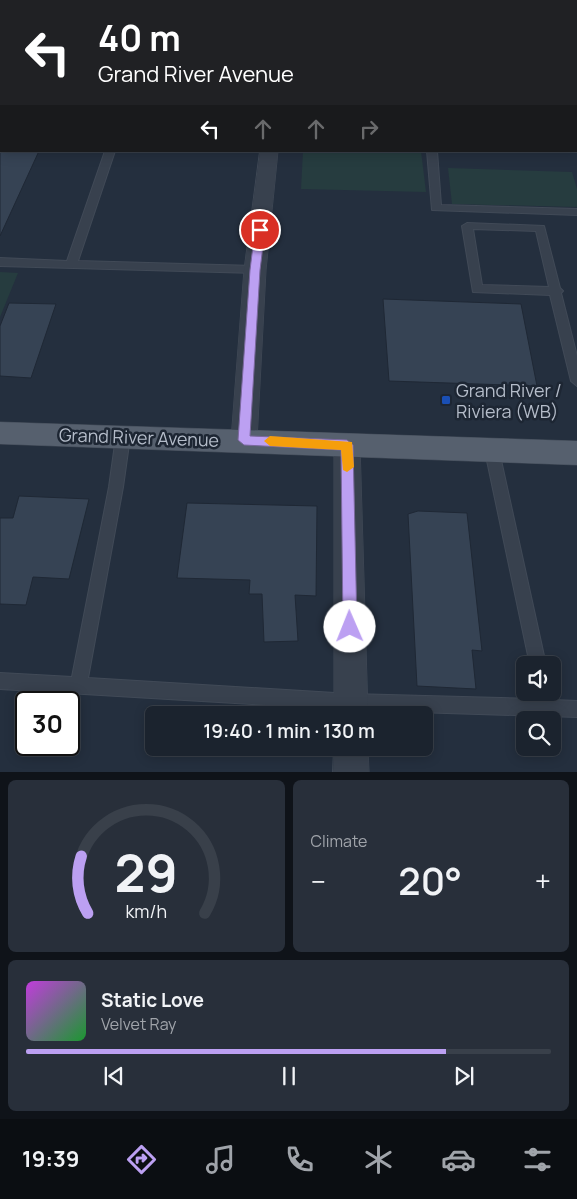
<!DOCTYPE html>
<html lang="en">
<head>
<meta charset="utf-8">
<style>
	body { margin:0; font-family:Manrope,sans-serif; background:#282f3a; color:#f1f3f6; height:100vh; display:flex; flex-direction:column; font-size:19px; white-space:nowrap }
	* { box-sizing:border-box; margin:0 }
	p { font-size:16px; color:#a0a4aa }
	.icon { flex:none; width:28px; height:28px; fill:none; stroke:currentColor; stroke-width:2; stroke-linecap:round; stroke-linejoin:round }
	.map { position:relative; height:772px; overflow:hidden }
	.sheet { display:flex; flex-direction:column; gap:8px; padding:8px; background:#0f1319; flex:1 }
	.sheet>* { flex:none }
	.banner { position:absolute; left:0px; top:0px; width:578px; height:152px; box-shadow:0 2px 12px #0003,0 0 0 1px #39404a; background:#202124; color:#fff; overflow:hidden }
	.fabs { position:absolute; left:516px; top:656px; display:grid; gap:10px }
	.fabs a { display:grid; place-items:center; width:45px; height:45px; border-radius:8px; background:#1b232e; box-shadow:0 2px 12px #0003,0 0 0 1px #39404a; font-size:25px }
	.speed { position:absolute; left:15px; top:691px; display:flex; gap:10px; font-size:25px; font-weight:700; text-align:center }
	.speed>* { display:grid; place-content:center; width:65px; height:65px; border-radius:50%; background:#1b232e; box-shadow:0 2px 12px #0003,0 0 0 1px #39404a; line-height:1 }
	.speed .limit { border:2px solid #111; border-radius:8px; background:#fff; color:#111 }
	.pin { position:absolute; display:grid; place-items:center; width:42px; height:42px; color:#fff; margin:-21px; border:2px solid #fff; border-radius:50%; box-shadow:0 1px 5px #0007 }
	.me { position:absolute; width:55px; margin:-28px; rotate:359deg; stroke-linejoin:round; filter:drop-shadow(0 0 4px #0008) }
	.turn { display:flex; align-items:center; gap:18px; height:105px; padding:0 15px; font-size:22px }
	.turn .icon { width:65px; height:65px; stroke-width:2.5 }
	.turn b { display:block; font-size:35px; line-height:42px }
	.lanes { display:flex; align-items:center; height:48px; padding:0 15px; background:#0003; justify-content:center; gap:25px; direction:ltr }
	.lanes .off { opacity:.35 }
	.big { font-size:38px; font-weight:600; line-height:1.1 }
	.sheet .tile { flex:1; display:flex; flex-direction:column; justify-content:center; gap:8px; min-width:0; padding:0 18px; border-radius:8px; background:#282f3a }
	.sheet .dial { align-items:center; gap:0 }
	.dial svg { height:130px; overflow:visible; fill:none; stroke:#39404a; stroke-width:7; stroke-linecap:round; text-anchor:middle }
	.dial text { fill:#f1f3f6; stroke:none }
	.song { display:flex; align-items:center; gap:15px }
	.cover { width:60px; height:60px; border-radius:8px; background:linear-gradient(135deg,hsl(290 70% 55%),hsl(130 70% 35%)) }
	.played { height:5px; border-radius:2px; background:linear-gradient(90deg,#bca0f2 80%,#39404a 80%) }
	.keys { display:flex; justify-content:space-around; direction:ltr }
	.heat { display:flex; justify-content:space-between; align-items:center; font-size:28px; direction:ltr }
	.sheet .tiles { flex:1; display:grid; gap:8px; grid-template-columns:1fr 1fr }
	.tile:last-child { grid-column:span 2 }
	.trip { position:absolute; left:145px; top:706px; width:288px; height:50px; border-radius:8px; background:#1b232e; box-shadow:0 2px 12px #0003,0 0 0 1px #39404a; font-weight:600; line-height:50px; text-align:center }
	.menu { display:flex; height:80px; justify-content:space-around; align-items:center; background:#0b0e12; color:#a0a4aa }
	.menu .icon { width:35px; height:35px }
	.menu .on { color:#bca0f2 }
	.menu b { font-size:22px; color:#f1f3f6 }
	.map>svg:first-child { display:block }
	.green { fill:#263c3f }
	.building { fill:#364354; stroke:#1f2835 }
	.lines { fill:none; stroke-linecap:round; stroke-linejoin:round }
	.lane-casing { stroke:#414a57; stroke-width:2 }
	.street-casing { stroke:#414a57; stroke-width:1 }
	.primary-casing { stroke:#414a57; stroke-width:1 }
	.lane { fill:#38414e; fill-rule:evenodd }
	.street { fill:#38414e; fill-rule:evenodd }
	.primary { fill:#56606e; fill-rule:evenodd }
	.route { fill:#bca0f2; stroke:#7a689d }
	.slow { fill:#f59e0b }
	.transit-dot { fill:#1a4fb4; stroke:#1d2633; stroke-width:2 }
	.labels { text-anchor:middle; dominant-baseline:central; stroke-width:5; stroke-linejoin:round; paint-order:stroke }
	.poi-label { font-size:18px; fill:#b4bcc9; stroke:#1d2633; text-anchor:start }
	.street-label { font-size:18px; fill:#b4bcc9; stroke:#1d2633 }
</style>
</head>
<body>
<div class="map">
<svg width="577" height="772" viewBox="0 0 577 772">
	<rect width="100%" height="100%" fill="#242f3e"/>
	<g class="green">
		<path d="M303,151H421L426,192L301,189Z"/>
		<path d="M448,168L572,172L577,189V207L452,204Z"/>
		<path d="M0,272L18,273L0,317Z"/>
	</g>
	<g class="building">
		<path d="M0,151H39L0,236Z"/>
		<path d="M383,299L521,304L537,386L389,381Z"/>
		<path d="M9,303L56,304L31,378L0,376V326Z"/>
		<path d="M19,496L89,499L69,579L33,577L26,605L0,604V518H13Z"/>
		<path d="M187,503L317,506L316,596L295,595L298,641L264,642L262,594H249L250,580L177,578Z"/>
		<path d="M418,511L467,513L482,651L472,650L476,689L417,686L408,514Z"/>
	</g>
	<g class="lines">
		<g class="lane-casing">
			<g id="lane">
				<rect x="158" y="0" width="8" height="1"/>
				<rect x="413" y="0" width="8" height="1"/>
				<rect x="576" y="75" width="1" height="6"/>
				<path d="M105,151H115L78,261L255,266L259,267L260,270L259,273L0,266V258L67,261Z"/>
				<path d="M427,151H437L441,205L577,209V215L432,210Z"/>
				<path d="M467,223L544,226L560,288L563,291L561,293L577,356V386L571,381L550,295L473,292L462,226ZM473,229L536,231L549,287L482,285Z"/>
				<path d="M123,432L128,433L130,437L123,487L88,678L351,694L536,699L535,692H551L553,700L577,701V717L351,710L0,689V673L72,677L109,487L116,437L118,433Z"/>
				<path d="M492,446L497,447L499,451L546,665H530L485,451L487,447Z"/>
			</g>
		</g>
		<g class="street-casing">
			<g id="street">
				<rect x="18" y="0" width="14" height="1"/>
				<rect x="281" y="0" width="14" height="1"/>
				<rect x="556" y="0" width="18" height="1"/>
				<rect x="576" y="87" width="1" height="12"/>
				<path d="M260,151H278L266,270L257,440L253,447L244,451L235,447L231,440L244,270Z"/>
				<path d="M347,434L356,437L360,445L368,715H334V445L338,437Z"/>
				<path d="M334,748H368L369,772H333Z"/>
			</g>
		</g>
		<g class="primary-casing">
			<path id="primary" d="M0,422L577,441V465L0,444Z"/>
		</g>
		<use href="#lane" class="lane"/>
		<use href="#street" class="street"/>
		<use href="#primary" class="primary"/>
	</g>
	<path class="route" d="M260,227L265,230L260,270L250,436L347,440L353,445L357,627L355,632L350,634L345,632L343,627L341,450L244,445L238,440L250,270L255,230Z"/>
	<path class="slow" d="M270,436L352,442L354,467L347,472L343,470L341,450L270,446L264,441Z"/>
	<rect class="transit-dot" x="441" y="395" width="10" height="10" rx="2.5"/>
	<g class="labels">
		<g class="poi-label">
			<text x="456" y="390">Grand River /<tspan x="456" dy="21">Riviera (WB)</tspan></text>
		</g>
		<g class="street-label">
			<text transform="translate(139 437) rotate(2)">Grand River Avenue</text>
		</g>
	</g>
</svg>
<div class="fabs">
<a><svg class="icon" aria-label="sound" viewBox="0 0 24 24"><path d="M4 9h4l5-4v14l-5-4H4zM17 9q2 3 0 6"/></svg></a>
<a><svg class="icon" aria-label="search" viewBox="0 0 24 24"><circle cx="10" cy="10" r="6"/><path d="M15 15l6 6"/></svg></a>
</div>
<div class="speed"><div class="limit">30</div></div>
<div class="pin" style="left:260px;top:230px;background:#d93025"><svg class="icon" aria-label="arrive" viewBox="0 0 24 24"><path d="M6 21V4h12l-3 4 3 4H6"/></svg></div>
<svg class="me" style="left:350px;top:627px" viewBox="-20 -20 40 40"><circle r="19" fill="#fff"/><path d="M0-13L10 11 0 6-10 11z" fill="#bca0f2"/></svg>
<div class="trip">19:40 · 1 min · 130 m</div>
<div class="banner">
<div class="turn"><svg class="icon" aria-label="left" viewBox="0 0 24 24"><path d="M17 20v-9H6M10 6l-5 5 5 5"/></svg><div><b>40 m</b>Grand River Avenue</div></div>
<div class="lanes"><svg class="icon" aria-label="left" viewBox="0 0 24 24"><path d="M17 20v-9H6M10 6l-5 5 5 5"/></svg><svg class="icon off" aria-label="ahead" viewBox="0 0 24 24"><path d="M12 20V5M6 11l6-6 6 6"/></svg><svg class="icon off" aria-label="ahead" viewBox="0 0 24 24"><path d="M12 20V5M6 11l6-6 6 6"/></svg><svg class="icon off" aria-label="right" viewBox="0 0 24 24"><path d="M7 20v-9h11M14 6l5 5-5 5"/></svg></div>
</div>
</div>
<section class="sheet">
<div class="tiles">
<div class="tile dial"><svg viewBox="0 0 100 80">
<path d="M14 69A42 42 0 1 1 86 69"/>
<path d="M14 69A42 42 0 0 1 10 34" stroke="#bca0f2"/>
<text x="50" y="56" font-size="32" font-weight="700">29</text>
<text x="50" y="72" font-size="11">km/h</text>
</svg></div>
<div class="tile"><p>Climate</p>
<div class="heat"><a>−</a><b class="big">20°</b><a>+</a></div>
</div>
<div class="tile">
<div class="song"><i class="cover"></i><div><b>Static Love</b><p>Velvet Ray</p></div></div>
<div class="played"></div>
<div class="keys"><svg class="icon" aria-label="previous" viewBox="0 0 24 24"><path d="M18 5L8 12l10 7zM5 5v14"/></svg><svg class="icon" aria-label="pause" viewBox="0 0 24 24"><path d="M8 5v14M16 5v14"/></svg><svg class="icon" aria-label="next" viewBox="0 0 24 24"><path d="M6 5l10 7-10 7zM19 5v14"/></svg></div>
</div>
</div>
</section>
<nav class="menu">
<b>19:39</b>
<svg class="icon on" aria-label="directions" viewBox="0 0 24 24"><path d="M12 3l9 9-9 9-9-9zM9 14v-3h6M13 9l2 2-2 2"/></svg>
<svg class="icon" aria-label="music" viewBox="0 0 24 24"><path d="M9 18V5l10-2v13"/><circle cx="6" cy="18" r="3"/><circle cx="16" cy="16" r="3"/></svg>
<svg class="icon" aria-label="phone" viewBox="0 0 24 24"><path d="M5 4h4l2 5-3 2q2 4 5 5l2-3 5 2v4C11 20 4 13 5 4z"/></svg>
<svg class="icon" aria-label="climate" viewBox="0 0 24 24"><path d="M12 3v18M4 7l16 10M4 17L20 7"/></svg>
<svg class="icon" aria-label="car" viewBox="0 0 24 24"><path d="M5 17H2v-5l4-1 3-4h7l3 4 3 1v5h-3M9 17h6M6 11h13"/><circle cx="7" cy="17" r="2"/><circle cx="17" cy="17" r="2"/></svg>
<svg class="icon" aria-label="filters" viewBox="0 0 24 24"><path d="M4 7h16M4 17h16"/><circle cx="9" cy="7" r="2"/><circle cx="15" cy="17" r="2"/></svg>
</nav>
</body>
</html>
